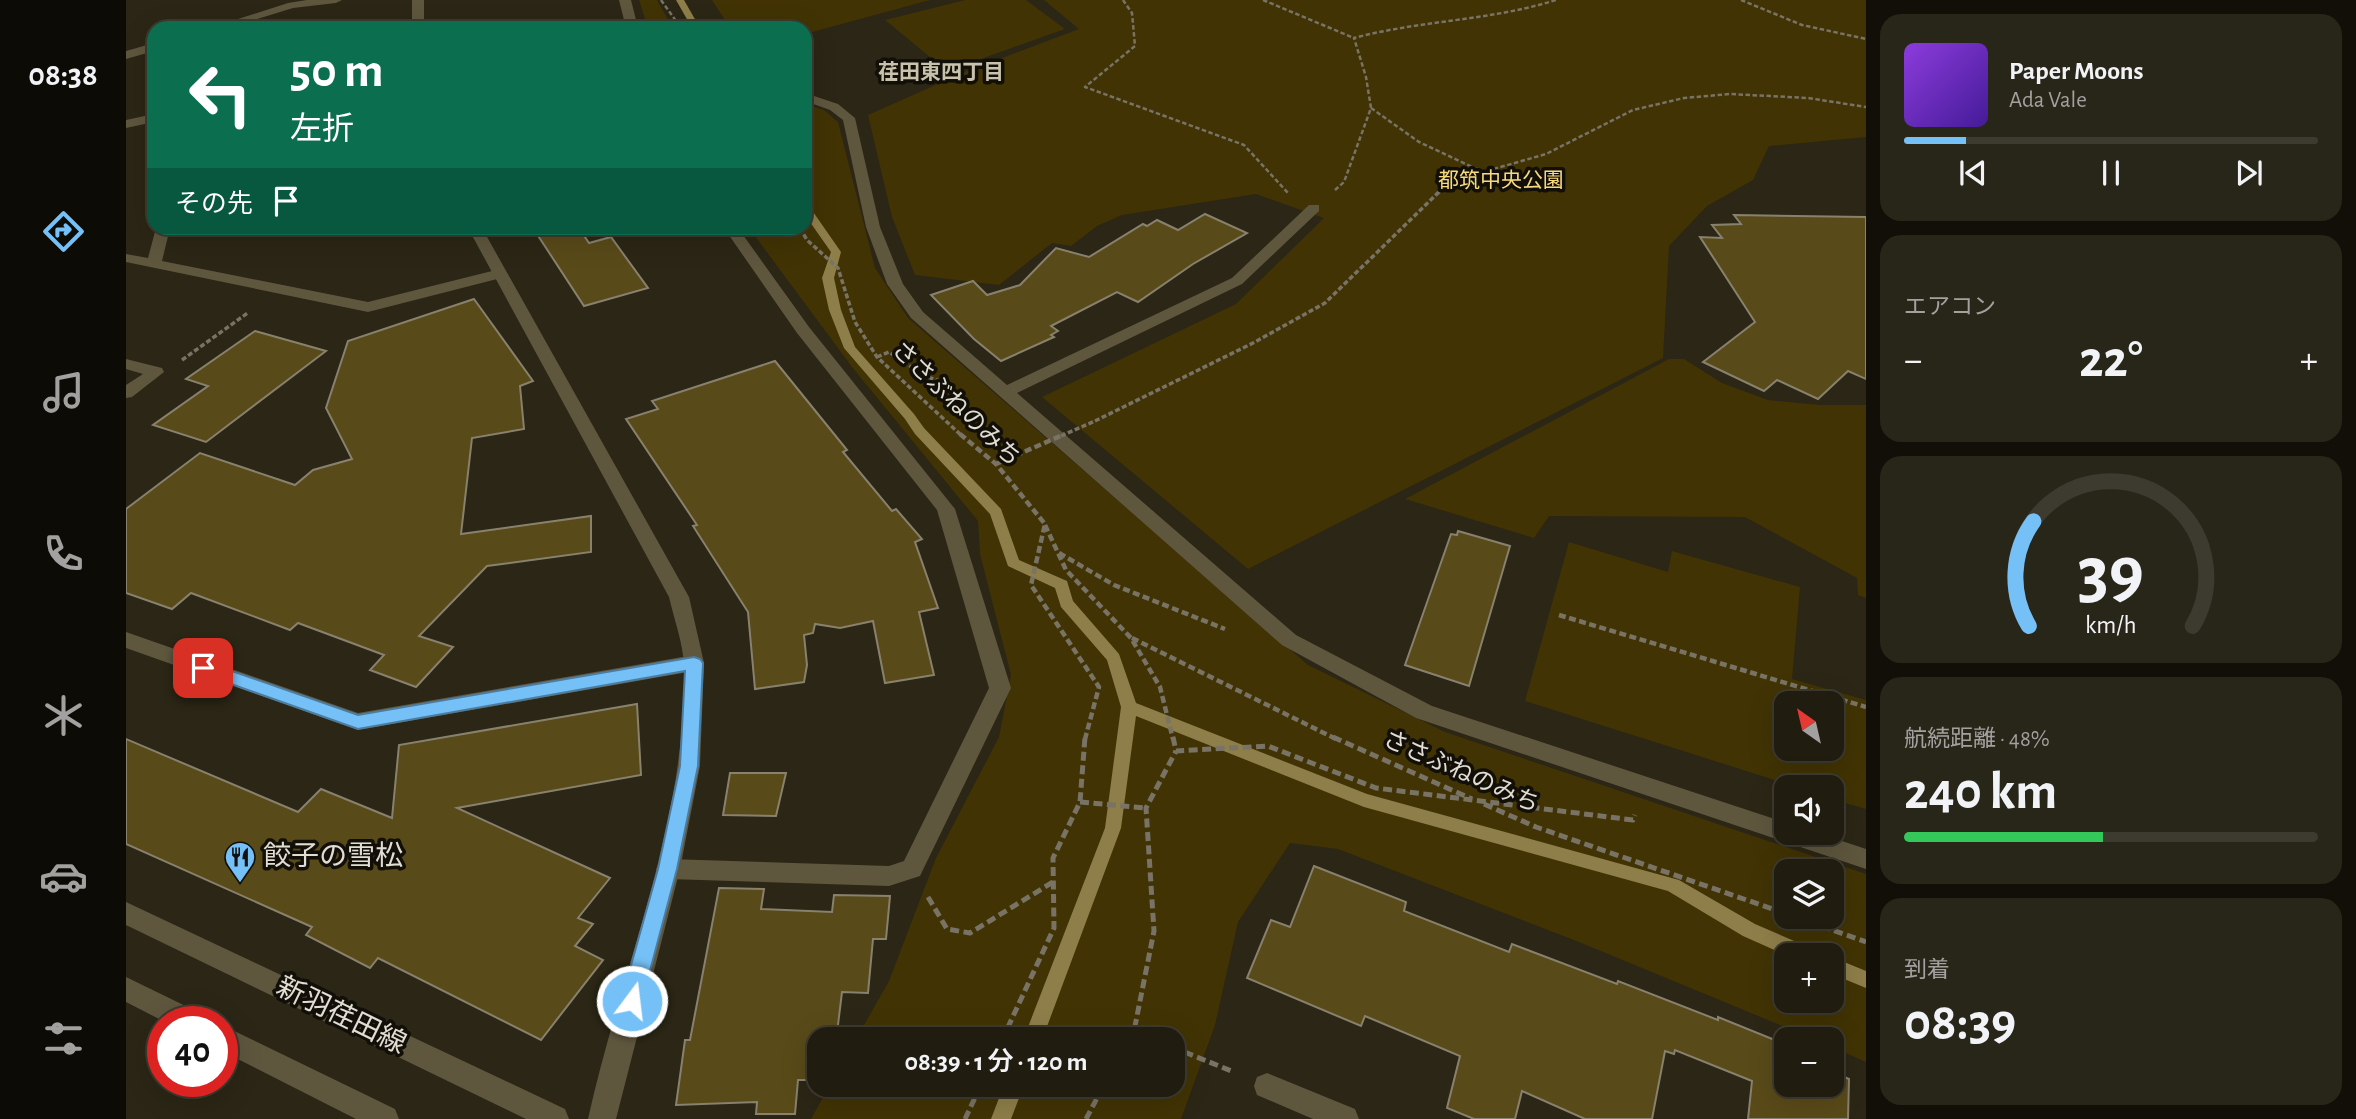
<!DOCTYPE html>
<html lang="ja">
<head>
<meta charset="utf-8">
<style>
	body { margin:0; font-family:"Alegreya Sans","Noto Sans JP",sans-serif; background:#282519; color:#f1f3f6; height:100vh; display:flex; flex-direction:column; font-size:26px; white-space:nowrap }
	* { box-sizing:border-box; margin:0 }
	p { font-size:23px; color:#a2a19f }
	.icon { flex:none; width:38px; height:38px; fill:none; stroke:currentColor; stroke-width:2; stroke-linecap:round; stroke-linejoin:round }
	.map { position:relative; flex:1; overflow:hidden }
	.drawer { display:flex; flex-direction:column; gap:14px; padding:14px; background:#120f09; width:490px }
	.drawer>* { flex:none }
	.banner { position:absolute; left:21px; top:21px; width:665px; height:214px; border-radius:21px; box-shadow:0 7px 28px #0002,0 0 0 2px #3d3a30; background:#0b6e4f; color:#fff; overflow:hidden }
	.needle { width:46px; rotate:326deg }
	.fabs { position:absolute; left:1648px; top:691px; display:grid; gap:14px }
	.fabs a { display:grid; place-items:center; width:70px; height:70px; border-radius:14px; background:#201c10; box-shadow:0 7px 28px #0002,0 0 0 2px #3d3a30; font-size:35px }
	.speed { position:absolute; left:21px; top:1006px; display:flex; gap:14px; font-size:35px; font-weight:700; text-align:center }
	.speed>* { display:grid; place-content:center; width:91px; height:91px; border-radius:50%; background:#201c10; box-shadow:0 7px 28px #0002,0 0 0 2px #3d3a30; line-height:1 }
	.speed .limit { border:10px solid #d22; background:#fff; color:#111 }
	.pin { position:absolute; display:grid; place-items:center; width:60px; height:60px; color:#fff; margin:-30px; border-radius:14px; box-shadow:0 4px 10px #0006 }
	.me { position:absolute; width:77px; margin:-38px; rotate:15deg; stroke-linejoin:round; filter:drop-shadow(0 0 5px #0008) }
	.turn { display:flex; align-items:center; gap:24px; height:147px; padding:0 28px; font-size:32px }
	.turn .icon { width:91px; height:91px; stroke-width:2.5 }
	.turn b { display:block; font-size:49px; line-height:60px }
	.then { display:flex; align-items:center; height:66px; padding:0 28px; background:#0003; gap:14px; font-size:26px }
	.big { font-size:52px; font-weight:600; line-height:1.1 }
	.drawer .tile { flex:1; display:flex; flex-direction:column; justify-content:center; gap:10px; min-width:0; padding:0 24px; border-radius:21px; background:#282519 }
	.drawer .dial { align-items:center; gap:0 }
	.dial svg { height:182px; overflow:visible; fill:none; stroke:#3d3a30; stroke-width:7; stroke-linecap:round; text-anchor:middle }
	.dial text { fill:#f1f3f6; stroke:none }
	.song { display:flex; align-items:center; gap:21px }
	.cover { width:84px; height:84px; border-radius:10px; background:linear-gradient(135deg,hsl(270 70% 55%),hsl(260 70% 35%)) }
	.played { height:7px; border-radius:4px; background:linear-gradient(90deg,#75c0f6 15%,#3d3a30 15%) }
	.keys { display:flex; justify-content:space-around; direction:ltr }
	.heat { display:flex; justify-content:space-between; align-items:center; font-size:38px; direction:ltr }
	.charge { height:10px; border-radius:5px; background:linear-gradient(90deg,#34c759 48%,#3d3a30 0) }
	.trip { position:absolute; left:681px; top:1027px; width:378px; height:70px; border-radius:21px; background:#201c10; box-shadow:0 7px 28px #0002,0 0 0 2px #3d3a30; font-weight:600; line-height:70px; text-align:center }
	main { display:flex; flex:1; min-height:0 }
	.tab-bar { display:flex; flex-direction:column; width:126px; justify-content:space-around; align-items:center; background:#0d0b06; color:#a2a19f }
	.tab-bar .icon { width:49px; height:49px }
	.tab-bar .current { color:#75c0f6 }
	.tab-bar b { font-size:32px; color:#f1f3f6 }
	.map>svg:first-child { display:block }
	.green { fill:#413304; fill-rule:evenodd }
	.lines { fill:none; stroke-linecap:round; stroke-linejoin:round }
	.stream { fill:#8e7e4a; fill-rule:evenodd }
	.building { fill:#594a19; stroke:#88816e; stroke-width:2 }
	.path-far3 { stroke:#787365; stroke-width:2.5; stroke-dasharray:4.5 2.5; stroke-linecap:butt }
	.path-far2 { stroke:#787365; stroke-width:3.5; stroke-dasharray:5 2.5; stroke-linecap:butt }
	.path-far1 { stroke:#787365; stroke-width:4.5; stroke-dasharray:7 3.5; stroke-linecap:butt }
	.path { stroke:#787365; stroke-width:5; stroke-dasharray:9 4.5; stroke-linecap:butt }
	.minor { fill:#5f563e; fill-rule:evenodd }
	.tertiary { fill:#5f563e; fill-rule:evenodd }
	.path-bridge-far1 { stroke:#787365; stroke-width:3.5; stroke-dasharray:5 2.5; stroke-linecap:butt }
	.path-bridge { stroke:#787365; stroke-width:4.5; stroke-dasharray:7 3.5; stroke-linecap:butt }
	.route { fill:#75c0f6; stroke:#4c7da0; stroke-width:2 }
	.labels { text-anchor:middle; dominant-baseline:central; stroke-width:7; stroke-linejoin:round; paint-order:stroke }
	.far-neighbourhood-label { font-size:21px; font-weight:bold; fill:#c8c1ac; stroke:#110f08 }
	.far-park-label { font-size:21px; fill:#f8da7e; stroke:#110f08 }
	.street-label { font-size:24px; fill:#e1ddd3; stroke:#110f08 }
	.near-poi-label { font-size:28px; fill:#e1ddd3; stroke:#110f08; text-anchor:start }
	.near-street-label { font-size:28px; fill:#e1ddd3; stroke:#110f08 }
</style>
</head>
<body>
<main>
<nav class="tab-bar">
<b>08:38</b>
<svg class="icon current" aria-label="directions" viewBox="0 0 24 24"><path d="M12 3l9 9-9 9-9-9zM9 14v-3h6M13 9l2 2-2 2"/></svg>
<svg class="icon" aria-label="music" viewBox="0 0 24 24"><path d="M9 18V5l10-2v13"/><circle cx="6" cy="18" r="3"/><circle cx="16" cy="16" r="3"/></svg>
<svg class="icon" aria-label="phone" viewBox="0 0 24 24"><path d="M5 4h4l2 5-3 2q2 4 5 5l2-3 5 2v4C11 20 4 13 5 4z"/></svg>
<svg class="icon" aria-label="climate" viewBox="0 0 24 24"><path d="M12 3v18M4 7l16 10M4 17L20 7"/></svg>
<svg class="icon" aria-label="car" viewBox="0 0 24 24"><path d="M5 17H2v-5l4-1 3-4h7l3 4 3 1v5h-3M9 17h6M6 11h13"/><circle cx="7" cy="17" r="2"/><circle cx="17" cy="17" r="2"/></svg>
<svg class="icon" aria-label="filters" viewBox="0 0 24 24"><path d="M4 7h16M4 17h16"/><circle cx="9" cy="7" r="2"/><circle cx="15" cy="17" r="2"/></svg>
</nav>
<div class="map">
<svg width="1740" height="1119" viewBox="0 0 1740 1119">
	<rect width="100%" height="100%" fill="#2b2615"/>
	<g class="green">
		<path d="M513,0H531L547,28H522Z"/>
		<path d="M586,0H804L679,34V28H604Z"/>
		<path d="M839,0H900L939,29L821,71L759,20Z"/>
		<path d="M918,0H1740V137L1643,146L1627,180L1581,206L1543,246L1537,358L1122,569L916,397L1110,304L1198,218L1130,194L996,215L971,226L945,246L926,243L873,285L789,275L766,217L742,115L841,71L953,29Z"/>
		<path d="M679,104L698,110L712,122L749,268L782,318L1182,665L1319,732L1740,874V1062L1706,1047V1040L1688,1039L1453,942L1212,849L1164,843L1112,922L1089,1025L1055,1119H685L704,1085H1046V1040L730,1039L763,981L810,858L873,737L885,675L854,554L852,521L726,367L623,228H679ZM1661,872H1706V917H1661ZM1661,956H1706V1001H1661Z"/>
		<path d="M1543,359H1558L1596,383L1642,400L1695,405H1740V598L1732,595L1731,578L1619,517L1423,516L1408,538L1279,499Z"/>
		<path d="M1443,542L1542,572L1546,551L1674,587L1666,679L1740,700V809L1706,799V788L1671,787L1399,701ZM1661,704H1706V749H1661Z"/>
	</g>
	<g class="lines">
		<g class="stream">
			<path d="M550,0H558L574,28H566Z"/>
			<path d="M679,205L683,206L715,252L708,278L715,310L729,347L788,414L798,428L875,509L893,560L941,581L947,601L993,654L1010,703L1241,794L1553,880L1629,924L1689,950L1692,956H1662L1617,936L1542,891L1238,807L1010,716L995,828L916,1040H897L979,828L995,707L981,660L935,607L929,588L882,566L864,514L789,434L779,419L718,348L703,310L696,278L705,252L679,215Z"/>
			<path d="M1706,957L1740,971V988L1706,974Z"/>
			<path d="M878,1085H898L885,1119H865Z"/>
		</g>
	</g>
	<g class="building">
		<path d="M1079,214L1121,233L1067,264L1012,302L991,292L925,326L932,331L925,335L928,337L875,361L848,339L805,295L847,281L861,295L894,285L930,248L963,257L1017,224L1021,226L1031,220L1052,230Z"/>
		<path d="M1608,215L1740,217V379L1722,371L1692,399L1651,380L1638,391L1577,362L1629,322L1574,237L1596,238L1586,225L1615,224Z"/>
		<path d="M407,228H453L463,243L485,237L522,288L458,306Z"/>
		<path d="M348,299L407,381L394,386L398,429L346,438L335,534L465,516V552L361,566L293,636L327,647L290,687L244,670L258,655L172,623L164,630L65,593L46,609L0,593V509L74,453L169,485L187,470L226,459L200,408L222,341Z"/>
		<path d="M129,331L200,351L80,442L27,425L82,386L60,379Z"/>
		<path d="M649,361L721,450L717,452L766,511L770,509L796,539L789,542L812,608L793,612L808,675L759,683L747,621L714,628L689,624L687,633L678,635L681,665L678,682L629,689L622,612L567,526L571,525L500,419L532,409L526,401Z"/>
		<path d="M1332,531L1384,546L1343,686L1279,665L1325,534L1331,535Z"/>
		<path d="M511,704L515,775L331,808L484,878L452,918L467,924L449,946L477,960L415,1040L252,958L244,968L180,935L186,927L0,844V739L172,812L195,789L266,818L273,745Z"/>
		<path d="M604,773H660L650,816L597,815Z"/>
		<path d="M1188,866L1280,902L1278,911L1383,952L1386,944L1491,984L1492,981L1592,1020V1017L1661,1045V1085H1706V1072L1723,1079L1722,1119H1622L1626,1081L1549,1050L1548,1054L1539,1051L1526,1119H1459L1396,1091L1389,1119H1348L1321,1108L1334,1056L1239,1016L1235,1026L1121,978L1145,920L1164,927Z"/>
		<path d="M593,888L638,889L635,909L706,912L708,895L764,896L760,939H747L742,993L716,992L711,1033L689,1032L685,1080H672L669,1114H630L631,1102L550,1105L559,1040H564Z"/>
	</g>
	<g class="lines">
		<g class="path-far3">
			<path d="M535,0L555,28"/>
			<path d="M997,0L1006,13L1009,46L959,87L1118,145L1162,193"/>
			<path d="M1137,0L1228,38"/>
			<path d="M1615,0L1676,25L1740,39"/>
			<path d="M1245,108L1293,142L1357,172"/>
			<path d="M1209,190L1218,182L1245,108L1240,77L1228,38C1295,20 1364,21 1430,0"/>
			<path d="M1310,194L1357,172L1420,154L1507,110L1558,98L1604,94L1682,98L1740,107"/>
		</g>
		<g class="path-far2">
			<path d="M674,228L681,240L712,268L729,322L751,357L836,436"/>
			<path d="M751,357L763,352L799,376L822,384"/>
			<path d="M56,360L123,312"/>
			<path d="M969,421L1127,343L1199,303L1313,192"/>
		</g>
		<g class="path-far1">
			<path d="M834,434L870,464L919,524L905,585L973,687L959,739"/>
			<path d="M919,525L940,570L1005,638L1034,687L1047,739"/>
			<path d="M933,553L988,585L1099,629"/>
			<path d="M1433,615L1740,707"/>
			<path d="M1006,638L1210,739"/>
		</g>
		<g class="path">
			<path d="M1047,737L1050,751L1142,746L1250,788L1507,820L1509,815"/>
			<path d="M1207,737L1346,799"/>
			<path d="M954,802L1020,808"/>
			<path d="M1358,804L1410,827L1661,914"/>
			<path d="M802,897L821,929L844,933L927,882"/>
			<path d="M1670,917L1740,942"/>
			<path d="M1008,1031L1030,1040"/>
			<path d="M876,1040L928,928L927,858L954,802L959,737"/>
			<path d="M1003,1040L1008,1031L1028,931L1020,808L1050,751"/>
			<path d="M1046,1047L1108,1072"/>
			<path d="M839,1119L855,1085"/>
			<path d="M960,1119L978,1085"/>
		</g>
		<g class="minor">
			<path d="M181,0H216L210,3L167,8L102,28H84L162,3Z"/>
			<path d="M493,0H505L512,28H500Z"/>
			<path d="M28,43V51L0,59V51Z"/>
			<path d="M679,93L712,104L729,118L754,227L777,284L797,312L881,385L1106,278L1183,205H1193V211L1116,284L891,393L1170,635L1306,706L1661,823V833H1692L1740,849V869L1290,718L1156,645L785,318L761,284L740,227L717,120L704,110L679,101Z"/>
			<path d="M28,114V122L0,128V120Z"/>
			<path d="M30,228H44L36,261L242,302L374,269L382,274L379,277L242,312L0,262V254L22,258Z"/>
			<path d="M598,228H612L683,327L829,509L885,688L794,876L763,886L542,879L534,876L530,869L534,862L542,859L763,866L778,861L863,688L811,510L671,333Z"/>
			<path d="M0,359L36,368L38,372L6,397L0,398V385L17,374L0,369Z"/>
			<path d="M0,632L232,713L568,655L575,657L578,663L575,669L568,671L232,730L0,648Z"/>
			<path d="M1141,1073L1229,1109L1233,1119H1187L1131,1095L1128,1086L1131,1077Z"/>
		</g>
		<g class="tertiary">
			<rect x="286" y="0" width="12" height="28"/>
			<path d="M342,228H356L563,597L578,663L574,766L554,869L490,1119H462C495,969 562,821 558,665C557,643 548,619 543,597Z"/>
			<path d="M0,902L439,1109L443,1119H400L0,925Z"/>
			<path d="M0,977L74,1013L78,1022H39L0,1002Z"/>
			<path d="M96,1025L269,1109L273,1119H230L96,1051Z"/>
		</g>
		<path class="path-bridge-far1" d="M935,436L969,421"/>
		<path class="path-bridge" d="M870,464L939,434"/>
	</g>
	<path class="route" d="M568,657L574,659L577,663L572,766L551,869L516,1001L513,1008L506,1011L498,1008L495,1001L532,869L554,766L559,671L232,729L71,672L69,668L71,663L77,661L232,715Z"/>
	<defs>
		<g id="restaurant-pin" transform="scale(1.575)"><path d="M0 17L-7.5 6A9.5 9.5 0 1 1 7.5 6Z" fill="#75c0f6" stroke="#110f08"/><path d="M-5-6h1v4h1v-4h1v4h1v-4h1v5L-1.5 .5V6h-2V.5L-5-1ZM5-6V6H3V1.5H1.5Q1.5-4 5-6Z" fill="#111"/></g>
	</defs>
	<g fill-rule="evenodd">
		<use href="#restaurant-pin" x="114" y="857"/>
	</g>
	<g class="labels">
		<g class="far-neighbourhood-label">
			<text x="815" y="72">荏田東四丁目</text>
		</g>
		<g class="far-park-label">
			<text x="1375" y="180">都筑中央公園</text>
		</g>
		<g class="street-label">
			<text transform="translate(830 404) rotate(44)">ささぶねのみち</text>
			<text transform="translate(1335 772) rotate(24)">ささぶねのみち</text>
		</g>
		<g class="near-poi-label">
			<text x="137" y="857">餃子の雪松</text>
		</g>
		<g class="near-street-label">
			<text transform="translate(215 1016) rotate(26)">新羽荏田線</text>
		</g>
	</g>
</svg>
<div class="fabs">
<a><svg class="needle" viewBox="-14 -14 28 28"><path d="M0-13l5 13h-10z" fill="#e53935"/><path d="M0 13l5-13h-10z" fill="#a2a19f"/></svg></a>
<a><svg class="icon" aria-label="sound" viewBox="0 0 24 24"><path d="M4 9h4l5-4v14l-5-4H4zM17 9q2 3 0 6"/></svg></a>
<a><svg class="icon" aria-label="layers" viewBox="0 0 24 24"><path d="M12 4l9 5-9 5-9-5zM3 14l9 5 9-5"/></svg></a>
<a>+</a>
<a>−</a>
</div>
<div class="speed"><div class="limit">40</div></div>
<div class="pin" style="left:77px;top:668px;background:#d93025"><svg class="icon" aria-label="arrive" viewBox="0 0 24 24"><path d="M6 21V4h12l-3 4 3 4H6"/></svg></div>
<svg class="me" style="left:506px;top:1001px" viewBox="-20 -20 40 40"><circle r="17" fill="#75c0f6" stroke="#fff" stroke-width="3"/><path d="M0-11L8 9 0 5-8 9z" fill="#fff"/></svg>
<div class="trip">08:39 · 1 分 · 120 m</div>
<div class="banner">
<div class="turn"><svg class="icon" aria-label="left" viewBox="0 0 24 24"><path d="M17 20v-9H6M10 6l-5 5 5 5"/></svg><div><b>50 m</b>左折</div></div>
<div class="then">その先<svg class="icon" aria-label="arrive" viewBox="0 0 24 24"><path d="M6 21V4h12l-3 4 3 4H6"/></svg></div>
</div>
</div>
<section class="drawer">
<div class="tile">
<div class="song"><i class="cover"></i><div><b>Paper Moons</b><p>Ada Vale</p></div></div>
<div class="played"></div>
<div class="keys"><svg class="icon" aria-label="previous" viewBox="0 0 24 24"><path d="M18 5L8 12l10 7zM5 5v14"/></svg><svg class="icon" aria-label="pause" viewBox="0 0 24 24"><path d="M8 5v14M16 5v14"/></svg><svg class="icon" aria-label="next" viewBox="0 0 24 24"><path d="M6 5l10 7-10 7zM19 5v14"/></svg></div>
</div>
<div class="tile"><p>エアコン</p>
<div class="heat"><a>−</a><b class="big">22°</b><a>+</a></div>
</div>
<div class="tile dial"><svg viewBox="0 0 100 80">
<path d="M14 69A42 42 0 1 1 86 69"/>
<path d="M14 69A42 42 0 0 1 16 23" stroke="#75c0f6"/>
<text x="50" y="56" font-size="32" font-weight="700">39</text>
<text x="50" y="72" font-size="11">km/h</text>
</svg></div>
<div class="tile"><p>航続距離 · 48%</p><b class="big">240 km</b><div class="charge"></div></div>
<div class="tile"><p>到着</p><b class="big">08:39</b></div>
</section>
</main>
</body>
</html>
